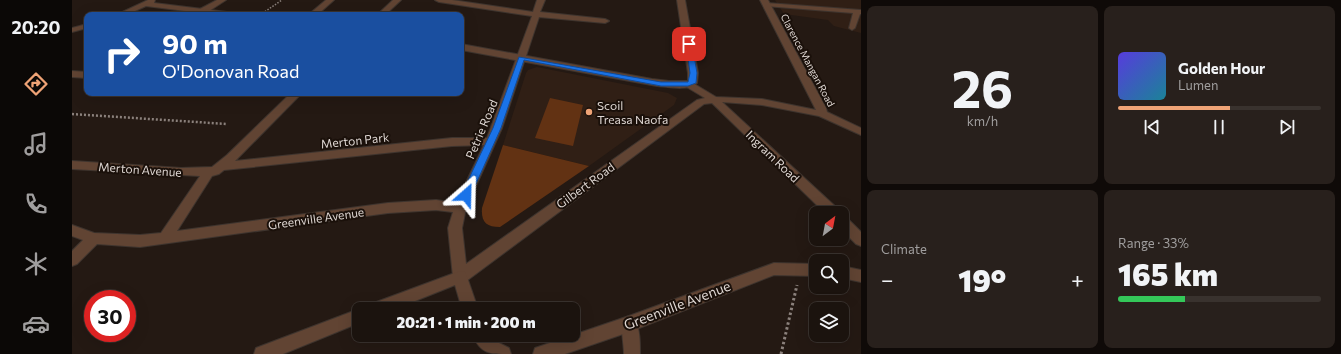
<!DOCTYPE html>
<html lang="en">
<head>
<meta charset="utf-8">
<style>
	body { margin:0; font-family:Commissioner,sans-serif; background:#28201c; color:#f1f3f6; height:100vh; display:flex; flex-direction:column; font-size:15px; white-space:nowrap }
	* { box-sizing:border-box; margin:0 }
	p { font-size:13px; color:#a09e9e }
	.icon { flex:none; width:22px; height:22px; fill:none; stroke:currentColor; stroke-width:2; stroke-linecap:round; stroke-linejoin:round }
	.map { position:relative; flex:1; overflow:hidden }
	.drawer { display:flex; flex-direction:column; gap:6px; padding:6px; background:#0f0a08; width:480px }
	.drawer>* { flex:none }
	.banner { position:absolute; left:12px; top:12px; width:380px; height:84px; border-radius:8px; box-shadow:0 4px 16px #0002,0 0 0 1px #39322e; background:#1a4fa0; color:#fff; overflow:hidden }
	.needle { width:26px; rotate:32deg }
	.controls { position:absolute; left:737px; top:206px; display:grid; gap:8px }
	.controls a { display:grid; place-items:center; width:40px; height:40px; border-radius:8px; background:#1b130e; box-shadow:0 4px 16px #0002,0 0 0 1px #39322e; font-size:20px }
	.speed { position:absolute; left:12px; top:290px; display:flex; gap:8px; font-size:20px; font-weight:700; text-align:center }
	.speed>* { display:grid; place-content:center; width:52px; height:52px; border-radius:50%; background:#1b130e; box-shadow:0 4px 16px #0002,0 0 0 1px #39322e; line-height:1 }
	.speed .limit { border:6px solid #d22; background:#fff; color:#111 }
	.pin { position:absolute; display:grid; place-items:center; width:34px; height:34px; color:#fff; margin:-17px; border-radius:8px; box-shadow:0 2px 6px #0006 }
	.me { position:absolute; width:44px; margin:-22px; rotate:25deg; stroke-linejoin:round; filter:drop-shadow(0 0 3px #0008) }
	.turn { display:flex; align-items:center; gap:14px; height:84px; padding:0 12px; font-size:18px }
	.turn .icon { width:52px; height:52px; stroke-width:2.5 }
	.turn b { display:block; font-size:28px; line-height:34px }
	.big { font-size:30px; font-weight:800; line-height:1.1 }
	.drawer .tile { flex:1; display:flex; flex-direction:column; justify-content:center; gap:6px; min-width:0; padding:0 14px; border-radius:8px; background:#28201c }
	.drawer .dial { align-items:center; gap:0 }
	.dial b { font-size:52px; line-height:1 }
	.song { display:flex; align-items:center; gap:12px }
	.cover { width:48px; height:48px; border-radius:6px; background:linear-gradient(135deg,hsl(250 70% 55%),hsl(190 70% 35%)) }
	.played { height:4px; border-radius:2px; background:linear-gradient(90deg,#efa376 55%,#39322e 55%) }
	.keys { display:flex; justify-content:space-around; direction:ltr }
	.heat { display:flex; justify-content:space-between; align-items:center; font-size:22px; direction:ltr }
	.charge { height:6px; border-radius:3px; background:linear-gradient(90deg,#34c759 33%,#39322e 0) }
	.drawer .tiles { flex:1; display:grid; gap:6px; grid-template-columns:repeat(2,1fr) }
	.trip { position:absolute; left:280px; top:302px; width:228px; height:40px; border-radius:8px; background:#1b130e; box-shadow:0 4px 16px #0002,0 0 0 1px #39322e; font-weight:800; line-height:40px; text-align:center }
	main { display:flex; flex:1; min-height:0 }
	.menu { display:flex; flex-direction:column; width:72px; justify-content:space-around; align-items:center; background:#0b0806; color:#a09e9e }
	.menu .icon { width:28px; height:28px }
	.menu .active { color:#efa376 }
	.menu b { font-size:18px; color:#f1f3f6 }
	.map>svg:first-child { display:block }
	.built { fill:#301f15 }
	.green { fill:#623213 }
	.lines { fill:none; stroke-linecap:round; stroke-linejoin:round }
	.service-casing { stroke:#3e342e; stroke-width:2 }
	.minor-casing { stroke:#3e342e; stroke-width:2 }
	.tertiary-casing { stroke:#3e342e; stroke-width:2 }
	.path-far2 { stroke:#8b817c; stroke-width:1.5; stroke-dasharray:1.5 1.5; stroke-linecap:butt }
	.path-far1 { stroke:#8b817c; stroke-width:2.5; stroke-dasharray:2 2; stroke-linecap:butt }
	.path { stroke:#8b817c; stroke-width:3; stroke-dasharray:2.5 2.5; stroke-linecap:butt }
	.service { fill:#614433; fill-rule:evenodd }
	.minor { fill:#614433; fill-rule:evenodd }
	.tertiary { fill:#614433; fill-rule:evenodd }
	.route { fill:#1a73e8; stroke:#114b97 }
	.poi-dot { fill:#efa376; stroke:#1a100a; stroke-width:1.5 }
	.labels { text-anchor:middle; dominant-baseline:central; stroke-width:4; stroke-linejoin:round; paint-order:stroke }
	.far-street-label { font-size:10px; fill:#dfd7d3; stroke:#1a100a }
	.poi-label { font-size:12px; fill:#dfd7d3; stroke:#1a100a; text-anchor:start }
	.street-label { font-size:12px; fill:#dfd7d3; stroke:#1a100a }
	.near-street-label { font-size:14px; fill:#dfd7d3; stroke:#1a100a }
</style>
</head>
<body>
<main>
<nav class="menu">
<b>20:20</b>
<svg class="icon active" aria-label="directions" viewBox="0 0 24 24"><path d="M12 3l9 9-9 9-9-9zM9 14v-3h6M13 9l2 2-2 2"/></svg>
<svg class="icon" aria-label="music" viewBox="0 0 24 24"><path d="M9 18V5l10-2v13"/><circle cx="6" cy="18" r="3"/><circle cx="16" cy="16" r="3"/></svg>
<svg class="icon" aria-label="phone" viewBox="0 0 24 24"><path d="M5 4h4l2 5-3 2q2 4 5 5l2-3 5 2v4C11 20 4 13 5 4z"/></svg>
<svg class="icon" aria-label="climate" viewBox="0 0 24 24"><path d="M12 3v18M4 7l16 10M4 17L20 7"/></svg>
<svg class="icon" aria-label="car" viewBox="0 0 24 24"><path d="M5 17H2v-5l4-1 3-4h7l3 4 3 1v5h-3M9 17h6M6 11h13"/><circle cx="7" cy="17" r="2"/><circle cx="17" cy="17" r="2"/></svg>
</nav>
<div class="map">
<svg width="789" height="354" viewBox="0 0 789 354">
	<rect width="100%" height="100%" fill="#241913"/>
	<g class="built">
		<path d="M703,0H789V33L762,26L756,20L712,14Z"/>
		<path d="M465,67L596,93L605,98L602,105L517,166L431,145L454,73L456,70Z"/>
	</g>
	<g class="green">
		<path d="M478,98L511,105L501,146L463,138Z"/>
		<path d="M431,145L517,166L428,227C414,227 409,222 410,208Z"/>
	</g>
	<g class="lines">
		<g class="service-casing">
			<g id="service">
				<path d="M695,3L789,10V14H788L783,28L780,30L777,28L781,13L693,6V4Z"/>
				<path d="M129,10L134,11L130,15H123Z"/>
			</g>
		</g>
		<g class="minor-casing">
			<g id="minor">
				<path d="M145,0H154L134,13H128V9Z"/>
				<path d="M254,0H262L245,15H236Z"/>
				<path d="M321,0H329L313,15H305Z"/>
				<path d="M363,0H380L461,12L465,0H473L468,12L533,19L537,21L533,23L467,17L430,128L394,208L390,228L394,264L625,100L633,98L613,86L611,84L613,82H619L644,97L690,99L744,110L688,0H696L754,108L755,112L789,128V135L747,116L690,105L650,102L766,209L767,213H753L640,103L632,104L393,282L388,283L383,282L381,277L376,228L381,212L364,210L316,213L68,247L25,244L5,264L0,266V251L11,240L0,236V225L22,233L68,235L89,233L128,176L0,169V161L109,168L140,167L155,155L219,93H230L163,161L380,138H415L460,16L367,2ZM412,145L384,203L364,200L316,203L105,231L140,176L147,174L152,170L380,146Z"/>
				<path d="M0,71L15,72V78L0,77Z"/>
				<path d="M770,217L775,218L789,232V246L784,244L770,230Z"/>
				<path d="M557,316L563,319C568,330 568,342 568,354H552C552,344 548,325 551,319Z"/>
			</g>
		</g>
		<g class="tertiary-casing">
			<g id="tertiary">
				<path d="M76,0H83L82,3L163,13L167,15H145L74,6L54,15H44Z"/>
				<path d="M605,0H613L626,73L625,83C617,91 596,87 585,86L389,50V44L580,79L597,81H616V73Z"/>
				<path d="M15,24V28L0,32V28Z"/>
				<path d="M702,263L744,264V276L702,275L557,332L493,354H461L463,348L469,346L557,316Z"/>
				<path d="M770,266L789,270V282L770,278Z"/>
				<path d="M388,271L393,272L395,277L406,309H390L383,285L323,309H297L299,304Z"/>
				<path d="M287,309V323L211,354H182L184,348Z"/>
				<path d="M400,335H417L421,340L437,348L439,354C416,354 410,354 400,335Z"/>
			</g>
		</g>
		<path class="path-far2" d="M188,15L210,0"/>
		<path class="path-far1" d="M0,114L155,124"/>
		<path class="path" d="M709,354L725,285"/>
		<use href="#service" class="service"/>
		<use href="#minor" class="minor"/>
		<use href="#tertiary" class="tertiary"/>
	</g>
	<path class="route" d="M617,42L620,44L625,73L624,83L616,86H589L452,60L429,128L399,195L394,198L390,197L389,195L421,128L447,57L589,82H616L618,73L614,44Z"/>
	<circle class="poi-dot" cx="517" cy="112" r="4"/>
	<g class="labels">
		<g class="far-street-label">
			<text transform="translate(736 60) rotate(62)">Clarence Mangan Road</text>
		</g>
		<g class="poi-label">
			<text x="525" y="105">Scoil<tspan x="525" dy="14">Treasa Naofa</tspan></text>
		</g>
		<g class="street-label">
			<text transform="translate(409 129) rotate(-67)">Petrie Road</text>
			<text transform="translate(283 140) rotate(-6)">Merton Park</text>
			<text transform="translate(701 156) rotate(44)">Ingram Road</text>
			<text transform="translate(68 169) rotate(4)">Merton Avenue</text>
			<text transform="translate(513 185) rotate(-36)">Gilbert Road</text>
			<text transform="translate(244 218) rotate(-8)">Greenville Avenue</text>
		</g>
		<g class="near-street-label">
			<text transform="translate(605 305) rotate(-21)">Greenville Avenue</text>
		</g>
	</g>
</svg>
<div class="controls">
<a><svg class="needle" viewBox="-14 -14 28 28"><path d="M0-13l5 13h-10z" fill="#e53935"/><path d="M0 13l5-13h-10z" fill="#a09e9e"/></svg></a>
<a><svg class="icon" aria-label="search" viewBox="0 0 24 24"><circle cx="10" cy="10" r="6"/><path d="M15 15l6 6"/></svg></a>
<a><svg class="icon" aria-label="layers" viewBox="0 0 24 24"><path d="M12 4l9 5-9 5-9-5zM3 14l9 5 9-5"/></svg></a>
</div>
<div class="speed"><div class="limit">30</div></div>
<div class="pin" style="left:617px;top:44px;background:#d93025"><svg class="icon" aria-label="arrive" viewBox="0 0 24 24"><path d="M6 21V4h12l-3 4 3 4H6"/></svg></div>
<svg class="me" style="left:394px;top:195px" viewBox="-20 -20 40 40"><path d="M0-17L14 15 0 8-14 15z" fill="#1a73e8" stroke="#fff" stroke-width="4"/></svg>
<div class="trip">20:21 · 1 min · 200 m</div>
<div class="banner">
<div class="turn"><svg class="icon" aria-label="right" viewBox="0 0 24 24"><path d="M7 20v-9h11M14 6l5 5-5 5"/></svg><div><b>90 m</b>O'Donovan Road</div></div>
</div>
</div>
<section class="drawer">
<div class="tiles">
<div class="tile dial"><b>26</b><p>km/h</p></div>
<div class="tile">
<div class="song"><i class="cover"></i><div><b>Golden Hour</b><p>Lumen</p></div></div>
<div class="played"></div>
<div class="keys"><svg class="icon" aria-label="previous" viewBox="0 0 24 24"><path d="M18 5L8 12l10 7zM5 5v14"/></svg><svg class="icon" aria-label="pause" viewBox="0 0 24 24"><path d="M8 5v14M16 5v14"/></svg><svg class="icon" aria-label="next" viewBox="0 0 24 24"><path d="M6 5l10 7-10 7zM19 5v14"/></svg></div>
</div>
<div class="tile"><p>Climate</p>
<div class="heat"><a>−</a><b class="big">19°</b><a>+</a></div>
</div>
<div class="tile"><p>Range · 33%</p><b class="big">165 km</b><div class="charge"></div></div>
</div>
</section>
</main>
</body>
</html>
